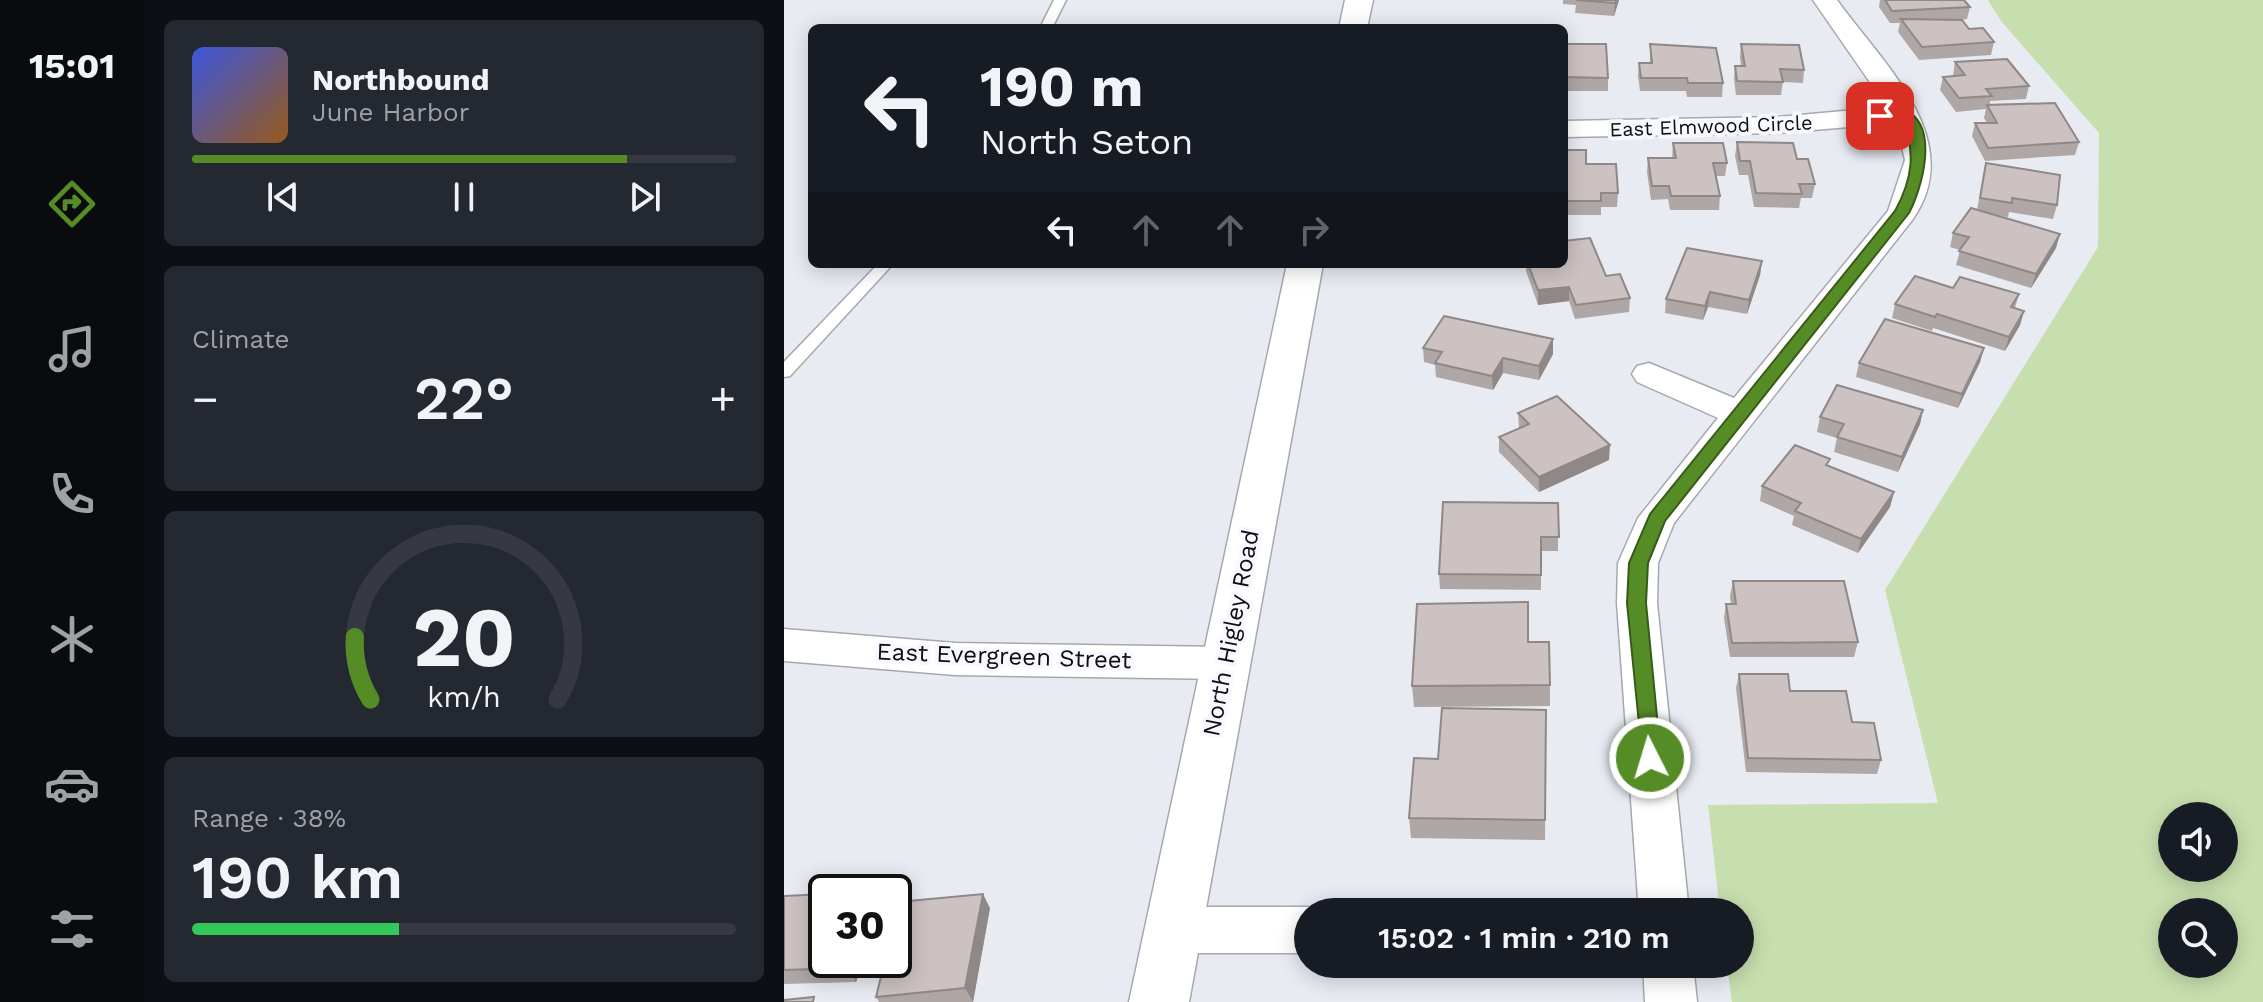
<!DOCTYPE html>
<html lang="en">
<head>
<meta charset="utf-8">
<style>
	body { margin:0; font-family:"Work Sans",sans-serif; background:#242831; color:#f1f3f6; height:100vh; display:flex; flex-direction:column; font-size:30px; white-space:nowrap }
	* { box-sizing:border-box; margin:0 }
	p { font-size:26px; color:#9ea1a6 }
	.icon { flex:none; width:44px; height:44px; fill:none; stroke:currentColor; stroke-width:2; stroke-linecap:round; stroke-linejoin:round }
	.map { position:relative; flex:1; overflow:hidden }
	.drawer { display:flex; flex-direction:column; gap:20px; padding:20px; background:#0d0f14; width:640px }
	.drawer>* { flex:none }
	.guide { position:absolute; left:24px; top:24px; width:760px; height:244px; border-radius:12px; box-shadow:0 4px 20px #0003; background:#171b24; color:#f1f3f6; overflow:hidden }
	.fabs { position:absolute; left:1374px; top:802px; display:grid; gap:16px }
	.fabs a { display:grid; place-items:center; width:80px; height:80px; border-radius:50%; background:#171b24; box-shadow:0 4px 20px #0003; font-size:40px }
	.speed { position:absolute; left:24px; top:874px; display:flex; gap:16px; font-size:40px; font-weight:700; text-align:center }
	.speed>* { display:grid; place-content:center; width:104px; height:104px; border-radius:50%; background:#171b24; box-shadow:0 4px 20px #0003; line-height:1 }
	.speed .limit { border:4px solid #111; border-radius:12px; background:#fff; color:#111 }
	.pin { position:absolute; display:grid; place-items:center; width:68px; height:68px; color:#fff; margin:-34px; border-radius:16px; box-shadow:0 4px 12px #0006 }
	.me { position:absolute; width:88px; margin:-44px; rotate:355deg; stroke-linejoin:round; filter:drop-shadow(0 0 6px #0008) }
	.turn { display:flex; align-items:center; gap:28px; height:168px; padding:0 40px; font-size:36px }
	.turn .icon { width:104px; height:104px; stroke-width:2.5 }
	.turn b { display:block; font-size:56px; line-height:68px }
	.lanes { display:flex; align-items:center; height:76px; padding:0 40px; background:#0003; justify-content:center; gap:40px; direction:ltr }
	.lanes .off { opacity:.35 }
	.big { font-size:60px; font-weight:600; line-height:1.1 }
	.drawer .card { flex:1; display:flex; flex-direction:column; justify-content:center; gap:12px; min-width:0; padding:0 28px; border-radius:12px; background:#242831 }
	.drawer .dial { align-items:center; gap:0 }
	.dial svg { height:208px; overflow:visible; fill:none; stroke:#363941; stroke-width:7; stroke-linecap:round; text-anchor:middle }
	.dial text { fill:#f1f3f6; stroke:none }
	.song { display:flex; align-items:center; gap:24px }
	.cover { width:96px; height:96px; border-radius:12px; background:linear-gradient(135deg,hsl(230 70% 55%),hsl(30 70% 35%)) }
	.played { height:8px; border-radius:4px; background:linear-gradient(90deg,#568c26 80%,#363941 80%) }
	.keys { display:flex; justify-content:space-around; direction:ltr }
	.heat { display:flex; justify-content:space-between; align-items:center; font-size:44px; direction:ltr }
	.charge { height:12px; border-radius:6px; background:linear-gradient(90deg,#34c759 38%,#363941 0) }
	.trip { position:absolute; left:510px; top:898px; width:460px; height:80px; border-radius:40px; background:#171b24; box-shadow:0 4px 20px #0003; font-weight:600; line-height:80px; text-align:center }
	main { display:flex; flex:1; min-height:0 }
	.dock { display:flex; flex-direction:column; width:144px; justify-content:space-around; align-items:center; background:#090b0e; color:#9ea1a6 }
	.dock .icon { width:56px; height:56px }
	.dock .on { color:#568c26 }
	.dock b { font-size:36px; color:#f1f3f6 }
	.map>svg:first-child { display:block }
	.green { fill:#c7dfae; fill-rule:evenodd }
	.lines { fill:none; stroke-linecap:round; stroke-linejoin:round }
	.lane-casing { stroke:#a6a8b0; stroke-width:3 }
	.street-casing { stroke:#a6a8b0; stroke-width:3 }
	.secondary-casing { stroke:#a6a8b0; stroke-width:3 }
	.lane { fill:#fff; fill-rule:evenodd }
	.street { fill:#fff; fill-rule:evenodd }
	.secondary { fill:#fff; fill-rule:evenodd }
	.wall { fill:#afa7a6 }
	.shaded-wall { fill:#8f8887 }
	.building { fill:#ccc2c1; stroke:#8f8887; stroke-width:2 }
	.route { fill:#568c26; stroke:#385b19; stroke-width:2 }
	.labels { text-anchor:middle; dominant-baseline:central; stroke-width:8; stroke-linejoin:round; paint-order:stroke }
	.far-street-label { font-size:20px; fill:#0e0e11; stroke:#f7f9ff }
	.street-label { font-size:24px; fill:#0e0e11; stroke:#f7f9ff }
</style>
</head>
<body>
<main>
<nav class="dock">
<b>15:01</b>
<svg class="icon on" aria-label="directions" viewBox="0 0 24 24"><path d="M12 3l9 9-9 9-9-9zM9 14v-3h6M13 9l2 2-2 2"/></svg>
<svg class="icon" aria-label="music" viewBox="0 0 24 24"><path d="M9 18V5l10-2v13"/><circle cx="6" cy="18" r="3"/><circle cx="16" cy="16" r="3"/></svg>
<svg class="icon" aria-label="phone" viewBox="0 0 24 24"><path d="M5 4h4l2 5-3 2q2 4 5 5l2-3 5 2v4C11 20 4 13 5 4z"/></svg>
<svg class="icon" aria-label="climate" viewBox="0 0 24 24"><path d="M12 3v18M4 7l16 10M4 17L20 7"/></svg>
<svg class="icon" aria-label="car" viewBox="0 0 24 24"><path d="M5 17H2v-5l4-1 3-4h7l3 4 3 1v5h-3M9 17h6M6 11h13"/><circle cx="7" cy="17" r="2"/><circle cx="17" cy="17" r="2"/></svg>
<svg class="icon" aria-label="filters" viewBox="0 0 24 24"><path d="M4 7h16M4 17h16"/><circle cx="9" cy="7" r="2"/><circle cx="15" cy="17" r="2"/></svg>
</nav>
<section class="drawer">
<div class="card">
<div class="song"><i class="cover"></i><div><b>Northbound</b><p>June Harbor</p></div></div>
<div class="played"></div>
<div class="keys"><svg class="icon" aria-label="previous" viewBox="0 0 24 24"><path d="M18 5L8 12l10 7zM5 5v14"/></svg><svg class="icon" aria-label="pause" viewBox="0 0 24 24"><path d="M8 5v14M16 5v14"/></svg><svg class="icon" aria-label="next" viewBox="0 0 24 24"><path d="M6 5l10 7-10 7zM19 5v14"/></svg></div>
</div>
<div class="card"><p>Climate</p>
<div class="heat"><a>−</a><b class="big">22°</b><a>+</a></div>
</div>
<div class="card dial"><svg viewBox="0 0 100 80">
<path d="M14 69A42 42 0 1 1 86 69"/>
<path d="M14 69A42 42 0 0 1 8 45" stroke="#568c26"/>
<text x="50" y="56" font-size="32" font-weight="700">20</text>
<text x="50" y="72" font-size="11">km/h</text>
</svg></div>
<div class="card"><p>Range · 38%</p><b class="big">190 km</b><div class="charge"></div></div>
</section>
<div class="map">
<svg width="1479" height="1002" viewBox="0 0 1479 1002">
	<rect width="100%" height="100%" fill="#e9ebf3"/>
	<path class="green" d="M1204,0H1479V1002H948L943,964H956V912H936L924,805L1154,803L1101,590L1314,247L1315,133L1217,21ZM1388,816H1440V868H1388ZM1388,912H1440V964H1388Z"/>
	<g class="lines">
		<g class="lane-casing">
			<g id="lane">
				<path d="M270,0H282L268,28H256Z"/>
				<path d="M94,264H109L6,376L0,377V362Z"/>
			</g>
		</g>
		<g class="street-casing">
			<g id="street">
				<path d="M1029,0H1053C1098,63 1184,139 1129,219L890,523L874,563L873,603L905,912H855L833,603L834,563L854,518L934,418L853,382L848,374L853,366L865,363L950,398L1104,211L1121,160L1112,123L994,133L780,137V121L994,117L1103,107Z"/>
				<path d="M0,629L171,643L441,647L456,651L462,663L456,675L441,679L171,675L0,661Z"/>
				<path d="M389,907H524L536,912H524V953H389L371,946L364,930L371,914Z"/>
				<path d="M859,964H909L913,1002H861Z"/>
			</g>
		</g>
		<g class="secondary-casing">
			<g id="secondary">
				<path d="M561,0H589L583,28H555Z"/>
				<path d="M503,264H539L405,1002H345Z"/>
			</g>
		</g>
		<use href="#lane" class="lane"/>
		<use href="#street" class="street"/>
		<use href="#secondary" class="secondary"/>
	</g>
	<g class="wall">
		<path d="M779,0H835L830,16L791,13L792,5L779,4Z"/>
		<path d="M1096,0H1180L1186,7L1183,19L1178,20L1185,29L1210,42L1207,55L1135,60L1114,32L1116,23H1106L1095,7Z"/>
		<path d="M780,44L824,78V91H780Z"/>
		<path d="M866,44L939,83L938,97H903L902,91H856L854,76L855,63H866Z"/>
		<path d="M957,44L1020,70L1019,83L999,82L997,95H952L950,79L951,66H957L956,57Z"/>
		<path d="M1171,62L1245,86L1242,99L1206,101V105L1295,142L1291,155L1201,161L1188,136L1191,123H1203L1200,118L1202,109L1172,112L1156,90L1159,77L1169,76Z"/>
		<path d="M953,142L1013,159L1031,184L1028,198H1017L1015,208L970,207L964,175H955L951,156Z"/>
		<path d="M889,143L943,163L941,176H932L936,196L935,210H886L884,199L867,200L863,172L864,158H888Z"/>
		<path d="M780,150L802,164L834,193L833,207H817V215H780Z"/>
		<path d="M1202,163L1273,205L1269,219L1225,212L1224,217L1209,215L1272,248L1247,288L1172,265L1176,250L1166,247L1169,233L1193,210Z"/>
		<path d="M978,261L976,275L963,314L924,307L919,320L881,313L882,299Z"/>
		<path d="M742,264H780L822,276L846,298L845,312L791,319L785,301L754,305L742,271Z"/>
		<path d="M1169,288L1235,294L1231,308L1240,311L1236,325L1221,351L1149,328L1148,331L1108,318L1111,304Z"/>
		<path d="M639,348L769,354L755,380L719,373L709,390L652,377L651,365L640,362Z"/>
		<path d="M1200,348L1196,362L1174,408L1072,377L1075,363Z"/>
		<path d="M1139,410L1136,424L1114,472L1050,452L1053,438L1033,432L1036,417Z"/>
		<path d="M734,413L825,460L755,492L715,452V437L735,428Z"/>
		<path d="M1044,466L1110,492L1106,507L1074,553L1008,525L1010,516L976,501L978,486Z"/>
		<path d="M774,503V551H757V590L656,589L655,574Z"/>
		<path d="M949,581L1074,642L1070,657H946L940,618L942,604H947L946,596Z"/>
		<path d="M744,642L766,685V706L630,707L628,686Z"/>
		<path d="M955,674L1006,691L1068,722L1097,760L1093,774L962,772L952,688Z"/>
		<path d="M762,710L761,840L627,838L625,818L654,759Z"/>
		<path d="M0,896L80,960L72,982L0,984Z"/>
		<path d="M206,908L189,1002H95L92,997Z"/>
	</g>
	<g class="shaded-wall">
		<path d="M832,0H835L830,16L831,3Z"/>
		<path d="M1276,234L1272,248L1247,288L1252,274Z"/>
		<path d="M978,261L976,275L963,314L965,300Z"/>
		<path d="M785,287V301L754,305V290Z"/>
		<path d="M926,292L924,307L919,320L921,306Z"/>
		<path d="M1240,311L1236,325L1221,351L1225,337Z"/>
		<path d="M769,339V354L755,380V366Z"/>
		<path d="M1200,348L1196,362L1174,408L1178,394Z"/>
		<path d="M719,358V373L709,390L708,376Z"/>
		<path d="M1139,410L1136,424L1114,472L1118,457Z"/>
		<path d="M826,445L825,460L755,492V477Z"/>
		<path d="M1110,492L1106,507L1074,553L1077,539Z"/>
		<path d="M199,894L206,908L189,1002L181,988Z"/>
		<path d="M66,960H80L72,982L64,968Z"/>
	</g>
	<g class="building">
		<path d="M792,0H832L831,3Z"/>
		<path d="M1101,0H1180L1186,7L1108,11Z"/>
		<path d="M1117,19L1178,20L1185,29L1199,28L1210,42L1138,47Z"/>
		<path d="M780,44H822L824,78L780,77Z"/>
		<path d="M866,44L932,48L939,83H904L903,78H857L855,63H868Z"/>
		<path d="M957,44L1015,45L1020,70L996,69L999,82L953,81L951,66H961Z"/>
		<path d="M1223,59L1245,86L1202,89L1208,96L1175,98L1159,77L1181,75L1171,62Z"/>
		<path d="M1271,103L1295,142L1204,148L1191,123H1213L1203,105Z"/>
		<path d="M953,142L1009,143L1013,159H1024L1031,184H1015L1018,194L972,193L966,161H956Z"/>
		<path d="M889,143H939L943,163H929L936,196H887L885,186H868L864,158H892Z"/>
		<path d="M780,150H802V164H832L834,193H817V201H780Z"/>
		<path d="M1202,163L1276,175L1273,205L1228,198V203L1196,198Z"/>
		<path d="M1187,208L1276,234L1252,274L1175,251L1185,237L1169,233Z"/>
		<path d="M806,238L822,276L836,274L846,298L792,305L785,287L754,290L744,264H780V241Z"/>
		<path d="M903,248L978,261L965,300L926,292L921,306L882,299Z"/>
		<path d="M1131,276L1169,288L1176,277L1235,294L1227,307L1240,311L1225,337L1153,314L1151,317L1111,304Z"/>
		<path d="M660,316L769,339L755,366L719,358L708,376L651,363L658,352L639,348Z"/>
		<path d="M1101,319L1200,348L1178,394L1075,363Z"/>
		<path d="M1053,385L1139,410L1118,457L1053,437L1060,424L1036,417Z"/>
		<path d="M773,396L826,445L755,477L715,437L745,424L734,413Z"/>
		<path d="M1011,445L1046,459L1042,465L1110,492L1077,539L1011,511L1017,503L978,486Z"/>
		<path d="M659,502L774,503L775,537H757V575L655,574Z"/>
		<path d="M949,581H1060L1074,642L948,643L942,604H952Z"/>
		<path d="M744,602V642H765L766,685L628,686L633,604Z"/>
		<path d="M955,674H1004L1006,691H1062L1068,722L1090,723L1097,760L964,758Z"/>
		<path d="M658,708L762,710L761,820L625,818L630,758L654,759Z"/>
		<path d="M42,894V960H66L64,968L0,970V896Z"/>
		<path d="M199,894L181,988L92,997L101,960H110V919L114,902Z"/>
		<path d="M30,997L29,1002H0V1000Z"/>
	</g>
	<path class="route" d="M1121,110C1156,126 1138,188 1125,213L881,521L864,563L862,603L877,758L874,764H859L843,603L845,563L866,514L1111,211C1128,180 1133,151 1117,118L1096,120L1089,116Z"/>
	<g class="labels">
		<g class="far-street-label">
			<text transform="translate(927 126) rotate(-2)">East Elmwood Circle</text>
		</g>
		<g class="street-label">
			<text transform="translate(447 633) rotate(-79)">North Higley Road</text>
			<text transform="translate(220 656) rotate(2)">East Evergreen Street</text>
		</g>
	</g>
</svg>
<div class="fabs">
<a><svg class="icon" aria-label="sound" viewBox="0 0 24 24"><path d="M4 9h4l5-4v14l-5-4H4zM17 9q2 3 0 6"/></svg></a>
<a><svg class="icon" aria-label="search" viewBox="0 0 24 24"><circle cx="10" cy="10" r="6"/><path d="M15 15l6 6"/></svg></a>
</div>
<div class="speed"><div class="limit">30</div></div>
<div class="pin" style="left:1096px;top:116px;background:#d93025"><svg class="icon" aria-label="arrive" viewBox="0 0 24 24"><path d="M6 21V4h12l-3 4 3 4H6"/></svg></div>
<svg class="me" style="left:866px;top:758px" viewBox="-20 -20 40 40"><circle r="17" fill="#568c26" stroke="#fff" stroke-width="3"/><path d="M0-11L8 9 0 5-8 9z" fill="#fff"/></svg>
<div class="trip">15:02 · 1 min · 210 m</div>
<div class="guide">
<div class="turn"><svg class="icon" aria-label="left" viewBox="0 0 24 24"><path d="M17 20v-9H6M10 6l-5 5 5 5"/></svg><div><b>190 m</b>North Seton</div></div>
<div class="lanes"><svg class="icon" aria-label="left" viewBox="0 0 24 24"><path d="M17 20v-9H6M10 6l-5 5 5 5"/></svg><svg class="icon off" aria-label="ahead" viewBox="0 0 24 24"><path d="M12 20V5M6 11l6-6 6 6"/></svg><svg class="icon off" aria-label="ahead" viewBox="0 0 24 24"><path d="M12 20V5M6 11l6-6 6 6"/></svg><svg class="icon off" aria-label="right" viewBox="0 0 24 24"><path d="M7 20v-9h11M14 6l5 5-5 5"/></svg></div>
</div>
</div>
</main>
</body>
</html>
